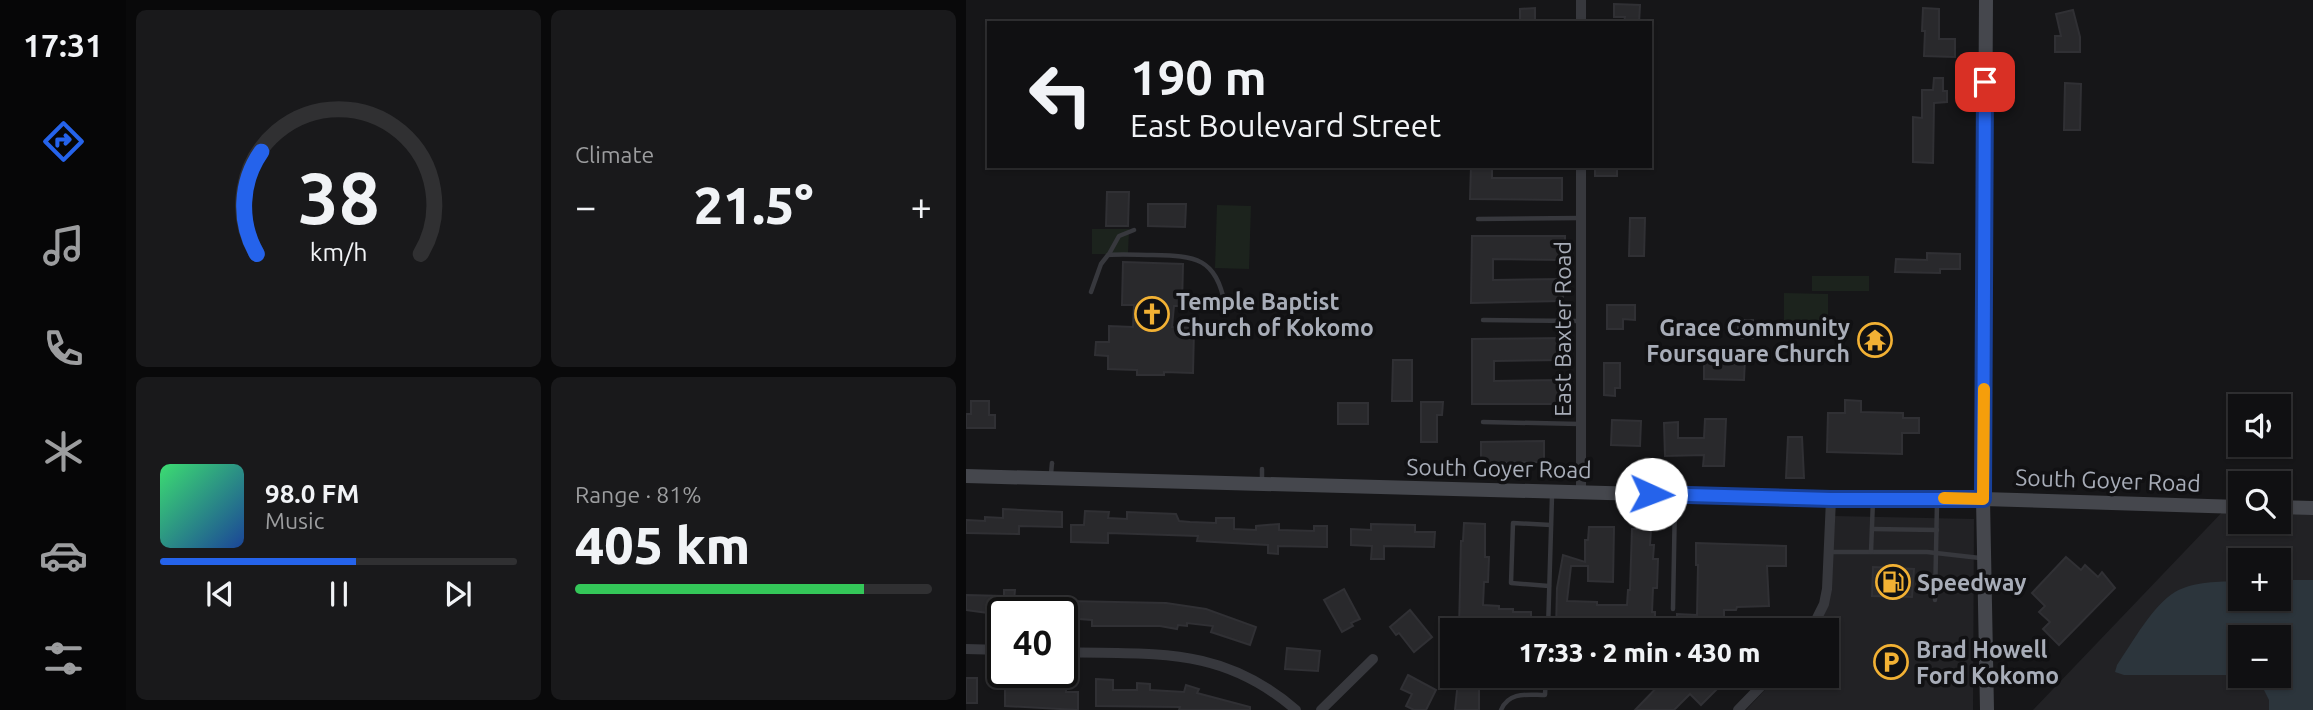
<!DOCTYPE html>
<html lang="en">
<head>
<meta charset="utf-8">
<style>
	body { margin:0; font-family:Ubuntu,sans-serif; background:#19191b; color:#f1f3f6; height:100vh; display:flex; flex-direction:column; font-size:26px; white-space:nowrap }
	* { box-sizing:border-box; margin:0 }
	p { font-size:23px; color:#9c9d9f }
	.icon { flex:none; width:38px; height:38px; fill:none; stroke:currentColor; stroke-width:2; stroke-linecap:round; stroke-linejoin:round }
	.map { position:relative; flex:1; overflow:hidden }
	.details { display:flex; flex-direction:column; gap:10px; padding:10px; background:#09090a; width:840px }
	.details>* { flex:none }
	.top-card { position:absolute; left:21px; top:21px; width:665px; height:147px; border-radius:0px; box-shadow:0 2px 5px #0004,0 0 0 2px #303032; background:#101012; color:#f1f3f6; overflow:hidden }
	.buttons { position:absolute; left:1262px; top:394px; display:grid; gap:14px }
	.buttons a { display:grid; place-items:center; width:63px; height:63px; border-radius:0px; background:#101012; box-shadow:0 2px 5px #0004,0 0 0 2px #303032; font-size:35px }
	.speed { position:absolute; left:21px; top:597px; display:flex; gap:14px; font-size:35px; font-weight:700; text-align:center }
	.speed>* { display:grid; place-content:center; width:91px; height:91px; border-radius:50%; background:#101012; box-shadow:0 2px 5px #0004,0 0 0 2px #303032; line-height:1 }
	.speed .limit { border:4px solid #111; border-radius:10px; background:#fff; color:#111 }
	.pin { position:absolute; display:grid; place-items:center; width:60px; height:60px; color:#fff; margin:-30px; border-radius:14px; box-shadow:0 4px 10px #0006 }
	.me { position:absolute; width:77px; margin:-38px; rotate:92deg; stroke-linejoin:round; filter:drop-shadow(0 0 5px #0008) }
	.turn { display:flex; align-items:center; gap:24px; height:147px; padding:0 28px; font-size:32px }
	.turn .icon { width:91px; height:91px; stroke-width:2.5 }
	.turn b { display:block; font-size:49px; line-height:60px }
	.big { font-size:52px; font-weight:800; line-height:1.1 }
	.details .tile { flex:1; display:flex; flex-direction:column; justify-content:center; gap:10px; min-width:0; padding:0 24px; border-radius:10px; background:#19191b }
	.details .dial { align-items:center; gap:0 }
	.dial svg { height:182px; overflow:visible; fill:none; stroke:#303032; stroke-width:7; stroke-linecap:round; text-anchor:middle }
	.dial text { fill:#f1f3f6; stroke:none }
	.song { display:flex; align-items:center; gap:21px }
	.cover { width:84px; height:84px; border-radius:10px; background:linear-gradient(135deg,hsl(140 70% 55%),hsl(220 70% 35%)) }
	.played { height:7px; border-radius:4px; background:linear-gradient(90deg,#2563eb 55%,#303032 55%) }
	.keys { display:flex; justify-content:space-around; direction:ltr }
	.heat { display:flex; justify-content:space-between; align-items:center; font-size:38px; direction:ltr }
	.charge { height:10px; border-radius:5px; background:linear-gradient(90deg,#34c759 81%,#303032 0) }
	.details .tiles { flex:1; display:grid; gap:10px; grid-template-columns:repeat(2,1fr) }
	.trip { position:absolute; left:474px; top:618px; width:399px; height:70px; border-radius:0px; background:#101012; box-shadow:0 2px 5px #0004,0 0 0 2px #303032; font-weight:800; line-height:70px; text-align:center }
	main { display:flex; flex:1; min-height:0 }
	.menu { display:flex; flex-direction:column; width:126px; justify-content:space-around; align-items:center; background:#060607; color:#9c9d9f }
	.menu .icon { width:49px; height:49px }
	.menu .selected { color:#2563eb }
	.menu b { font-size:32px; color:#f1f3f6 }
	.map>svg:first-child { display:block }
	.built { fill:#222225; fill-rule:evenodd }
	.green { fill:#1c231d }
	.water { fill:#2c353c }
	.building { fill:#29292c; stroke:#303034; stroke-width:2 }
	.lines { fill:none; stroke-linecap:round; stroke-linejoin:round }
	.lane { stroke:#37383d; stroke-width:4.5 }
	.street { stroke:#37383d; stroke-width:10 }
	.secondary { stroke:#45474d; stroke-width:14 }
	.route-casing { stroke:#184099; stroke-width:18 }
	.route { stroke:#2563eb; stroke-width:12 }
	.slow { stroke:#f59e0b; stroke-width:12 }
	.labels { text-anchor:middle; dominant-baseline:central; stroke-width:7; stroke-linejoin:round; paint-order:stroke }
	.poi-label { font-size:23px; font-weight:bold; fill:#a8adb8; stroke:#111113; text-anchor:start }
	.street-label { font-size:23px; fill:#a8adb8; stroke:#111113 }
</style>
</head>
<body>
<main>
<nav class="menu">
<b>17:31</b>
<svg class="icon selected" aria-label="directions" viewBox="0 0 24 24"><path d="M12 3l9 9-9 9-9-9zM9 14v-3h6M13 9l2 2-2 2"/></svg>
<svg class="icon" aria-label="music" viewBox="0 0 24 24"><path d="M9 18V5l10-2v13"/><circle cx="6" cy="18" r="3"/><circle cx="16" cy="16" r="3"/></svg>
<svg class="icon" aria-label="phone" viewBox="0 0 24 24"><path d="M5 4h4l2 5-3 2q2 4 5 5l2-3 5 2v4C11 20 4 13 5 4z"/></svg>
<svg class="icon" aria-label="climate" viewBox="0 0 24 24"><path d="M12 3v18M4 7l16 10M4 17L20 7"/></svg>
<svg class="icon" aria-label="car" viewBox="0 0 24 24"><path d="M5 17H2v-5l4-1 3-4h7l3 4 3 1v5h-3M9 17h6M6 11h13"/><circle cx="7" cy="17" r="2"/><circle cx="17" cy="17" r="2"/></svg>
<svg class="icon" aria-label="filters" viewBox="0 0 24 24"><path d="M4 7h16M4 17h16"/><circle cx="9" cy="7" r="2"/><circle cx="15" cy="17" r="2"/></svg>
</nav>
<section class="details">
<div class="tiles">
<div class="tile dial"><svg viewBox="0 0 100 80">
<path d="M14 69A42 42 0 1 1 86 69"/>
<path d="M14 69A42 42 0 0 1 16 24" stroke="#2563eb"/>
<text x="50" y="56" font-size="32" font-weight="700">38</text>
<text x="50" y="72" font-size="11">km/h</text>
</svg></div>
<div class="tile"><p>Climate</p>
<div class="heat"><a>−</a><b class="big">21.5°</b><a>+</a></div>
</div>
<div class="tile">
<div class="song"><i class="cover"></i><div><b>98.0 FM</b><p>Music</p></div></div>
<div class="played"></div>
<div class="keys"><svg class="icon" aria-label="previous" viewBox="0 0 24 24"><path d="M18 5L8 12l10 7zM5 5v14"/></svg><svg class="icon" aria-label="pause" viewBox="0 0 24 24"><path d="M8 5v14M16 5v14"/></svg><svg class="icon" aria-label="next" viewBox="0 0 24 24"><path d="M6 5l10 7-10 7zM19 5v14"/></svg></div>
</div>
<div class="tile"><p>Range · 81%</p><b class="big">405 km</b><div class="charge"></div></div>
</div>
</section>
<div class="map">
<svg width="1347" height="710" viewBox="0 0 1347 710">
	<rect width="100%" height="100%" fill="#161618"/>
	<g class="built">
		<path d="M1262,506L1274,507V522H1312L1313,507L1347,508V710H1067ZM1274,560H1312V598H1274ZM1274,637H1312V676H1274Z"/>
		<path d="M869,516L1008,519L1007,710H780L812,676H861V630H851L863,600Z"/>
	</g>
	<g class="green">
		<path d="M251,205L285,206L283,269L249,268Z"/>
		<path d="M126,229H163L162,254H126Z"/>
		<rect x="846" y="276" width="57" height="15"/>
		<path d="M818,293L862,294V322H818Z"/>
	</g>
	<path class="water" d="M1313,580H1347V710H1303V700L1293,680L1277,676H1312V637H1274V675H1158L1149,672L1151,665C1166,643 1187,605 1209,592C1228,581 1253,582 1274,581V598H1312Z"/>
	<g class="building">
		<path d="M648,4L674,5L673,23H658L659,17H648Z"/>
		<path d="M569,8V23H554V9Z"/>
		<path d="M957,8L973,9V39H989V57L958,56L959,31H956Z"/>
		<path d="M1107,10L1114,37V52H1089V36H1095L1090,14Z"/>
		<path d="M968,78H977V91H981V102L968,103L967,163L947,162V117L956,118V90H967Z"/>
		<path d="M1099,83L1115,84L1114,130H1098Z"/>
		<path d="M505,166H526V178H596V200L504,199Z"/>
		<rect x="629" y="166" width="22" height="10"/>
		<path d="M141,192H163L162,226H140Z"/>
		<path d="M182,204H220L219,227L182,226Z"/>
		<path d="M664,218H679L678,256H663Z"/>
		<path d="M506,236H599V260L527,259V280L597,279V301L505,303Z"/>
		<path d="M961,253L994,254V269H974V273L929,272L930,259L961,260Z"/>
		<path d="M157,262L217,264L216,306H208L206,327L228,328L227,373L198,372V375H171V370L142,369V356L129,355L130,342H143V326L167,327L168,305H156Z"/>
		<path d="M641,305H669V320L657,319V329H641Z"/>
		<rect x="772" y="320" width="15" height="18"/>
		<path d="M597,338L598,360L528,361V381L596,380L597,404H506V339Z"/>
		<path d="M738,357H779L778,380L738,379Z"/>
		<path d="M427,360H446V401H426Z"/>
		<path d="M638,363H654V388H649V396L638,395Z"/>
		<path d="M879,400L895,401V412L937,413V418H953V433H936V454L861,452L862,413H879Z"/>
		<path d="M5,401H23V415H29V428H0V414H5Z"/>
		<path d="M455,402H477L476,415H471V442H455Z"/>
		<rect x="372" y="403" width="30" height="21"/>
		<path d="M739,419H760L758,466H737L738,455L699,456L698,423L712,422V438H738Z"/>
		<path d="M646,420L675,421L674,446L645,445Z"/>
		<path d="M822,437H836L838,478H820Z"/>
		<path d="M578,441V462L515,463V442Z"/>
		<path d="M37,509L96,512V527L53,526V534L0,533V520L19,521V517L37,518Z"/>
		<path d="M119,511L143,512L142,518L161,519V512L210,514L213,521L224,522L250,523V518H268V529L290,530V526L313,524V530L348,531V526H361V547L312,546V554L302,553V545L231,541L232,536L142,533V543L105,542V525H118Z"/>
		<path d="M498,523L519,524V557H523L522,582H518L517,605L533,606V609H547V612H565V630H493L495,541H497Z"/>
		<path d="M405,524L449,525V532H469L468,547L418,546V559H405L406,546L385,545V529L405,530Z"/>
		<path d="M623,527H648L647,582L622,581V566H605L601,601L631,602V605H661L662,590H664L666,529H685L684,545H688L687,559H692L691,588H687L686,612H689V630H590L591,588L597,555L619,562V540H622Z"/>
		<path d="M730,543L820,546V566H801L803,606L771,607L770,610H758V630H711V614L731,615L732,565H730Z"/>
		<path d="M1100,557L1115,570L1119,565L1132,577L1136,572L1149,588L1093,645L1077,629L1084,622L1073,612L1079,606L1066,593Z"/>
		<path d="M907,567L948,569L946,597L906,596Z"/>
		<path d="M378,589L394,619L385,623L387,626L376,632L358,600Z"/>
		<path d="M38,590H49L48,600L200,603L240,609L290,627L284,645L245,632L247,626L221,623V626L212,625L211,629L194,626H126V620L100,618V612H37V615L0,610V595L38,596Z"/>
		<path d="M444,610L466,637L448,652L433,633L430,635L424,627Z"/>
		<path d="M321,648L354,651L352,671L319,669Z"/>
		<path d="M442,675L470,690L460,710H448L440,706L446,694L435,689Z"/>
		<path d="M708,676H725L737,687L748,676H764L735,705L724,694L708,710H669L701,677L704,680Z"/>
		<rect x="0" y="678" width="11" height="25"/>
		<path d="M61,679L100,680V692H112V710L39,706V683H60Z"/>
		<path d="M130,679L147,680V690H171V683L184,684V690L218,692L220,685L233,689L231,693L284,707V710H213L214,707L130,706Z"/>
		<path d="M492,681H513V710H489Z"/>
	</g>
	<g class="lines">
		<g class="lane">
			<path d="M512,219L615,218"/>
			<path d="M143,254L153,236L168,230"/>
			<path d="M125,292L135,264L142,255C157,254 172,255 187,255C229,256 250,257 259,305"/>
			<path d="M517,320L614,321"/>
			<path d="M517,422L614,424"/>
			<path d="M85,474L86,463"/>
			<path d="M296,480V469"/>
			<path d="M906,529L971,530"/>
			<path d="M863,552H961L1014,558"/>
			<path d="M905,552L907,500"/>
			<path d="M583,586L545,583L547,523L585,525"/>
			<path d="M969,600L971,503"/>
			<path d="M707,609L709,499"/>
			<path d="M582,630L586,496"/>
			<path d="M535,710C543,691 562,695 579,695L580,676"/>
		</g>
		<g class="street">
			<path d="M615,0V23"/>
			<path d="M615,166V492"/>
			<path d="M845,630L858,604L861,589L865,499"/>
			<path d="M0,649L37,650"/>
			<path d="M96,652C189,655 255,645 330,710"/>
			<path d="M355,710L407,659"/>
			<path d="M772,710L805,676"/>
		</g>
		<g class="secondary">
			<path d="M1020,0L1017,499L1021,710"/>
			<path d="M0,476L865,499H1017L1274,507"/>
			<path d="M1312,507L1347,508"/>
		</g>
	</g>
	<g class="lines">
		<g class="route-casing">
			<path id="route" d="M685,494L865,499H1017L1019,82"/>
		</g>
		<use href="#route" class="route"/>
		<path class="slow" d="M978,498L1017,499L1018,389"/>
	</g>
	<defs>
		<g id="church-ring" transform="scale(1.75)"><circle r="9.5" fill="#111113" stroke="#f2b134" stroke-width="1.5"/><path d="M-1.2-6h2.4v3.5h3.3v2.4h-3.3V6h-2.4V-.1h-3.3v-2.4h3.3Z" fill="#f2b134"/></g>
		<g id="temple-ring" transform="scale(1.75)"><circle r="9.5" fill="#111113" stroke="#f2b134" stroke-width="1.5"/><path d="M0-6L5-2H3V0L6.5 2.5H4V6H1.5V3h-3V6H-4V2.5H-6.5L-3 0V-2H-5Z" fill="#f2b134"/></g>
		<g id="fuel-ring" transform="scale(1.75)"><circle r="9.5" fill="#111113" stroke="#f2b134" stroke-width="1.5"/><path d="M-5.5-6h7V0h2V4h1.3V-2.5L3-4.5l.8-.8L6-3V5H2.5V1h-1V6h-7ZM-4.2-4.7v3.2H.2V-4.7Z" fill="#f2b134"/></g>
		<g id="parking-ring" transform="scale(1.75)"><circle r="9.5" fill="#111113" stroke="#f2b134" stroke-width="1.5"/><path d="M-3.5-5.5H1a3.5 3.5 0 0 1 0 7H-1V5.5H-3.5ZM-1-3.4V-.6H.8a1.4 1.4 0 0 0 0-2.8Z" fill="#f2b134"/></g>
	</defs>
	<g fill-rule="evenodd">
		<use href="#church-ring" x="186" y="314"/>
		<use href="#temple-ring" x="909" y="340"/>
		<use href="#fuel-ring" x="927" y="582"/>
		<use href="#parking-ring" x="925" y="662"/>
	</g>
	<g class="labels">
		<g class="poi-label">
			<text x="210" y="301">Temple Baptist<tspan x="210" dy="26">Church of Kokomo</tspan></text>
			<text x="884" y="327" text-anchor="end">Grace Community<tspan x="884" dy="26">Foursquare Church</tspan></text>
			<text x="951" y="582">Speedway</text>
			<text x="950" y="649">Brad Howell<tspan x="950" dy="26">Ford Kokomo</tspan></text>
		</g>
		<g class="street-label">
			<text transform="translate(596 329) rotate(-90)">East Baxter Road</text>
			<text transform="translate(533 468) rotate(1)">South Goyer Road</text>
			<text transform="translate(1142 480) rotate(2)">South Goyer Road</text>
		</g>
	</g>
</svg>
<div class="buttons">
<a><svg class="icon" aria-label="sound" viewBox="0 0 24 24"><path d="M4 9h4l5-4v14l-5-4H4zM17 9q2 3 0 6"/></svg></a>
<a><svg class="icon" aria-label="search" viewBox="0 0 24 24"><circle cx="10" cy="10" r="6"/><path d="M15 15l6 6"/></svg></a>
<a>+</a>
<a>−</a>
</div>
<div class="speed"><div class="limit">40</div></div>
<div class="pin" style="left:1019px;top:82px;background:#d93025"><svg class="icon" aria-label="arrive" viewBox="0 0 24 24"><path d="M6 21V4h12l-3 4 3 4H6"/></svg></div>
<svg class="me" style="left:685px;top:494px" viewBox="-20 -20 40 40"><circle r="19" fill="#fff"/><path d="M0-13L10 11 0 6-10 11z" fill="#2563eb"/></svg>
<div class="trip">17:33 · 2 min · 430 m</div>
<div class="top-card">
<div class="turn"><svg class="icon" aria-label="left" viewBox="0 0 24 24"><path d="M17 20v-9H6M10 6l-5 5 5 5"/></svg><div><b>190 m</b>East Boulevard Street</div></div>
</div>
</div>
</main>
</body>
</html>
